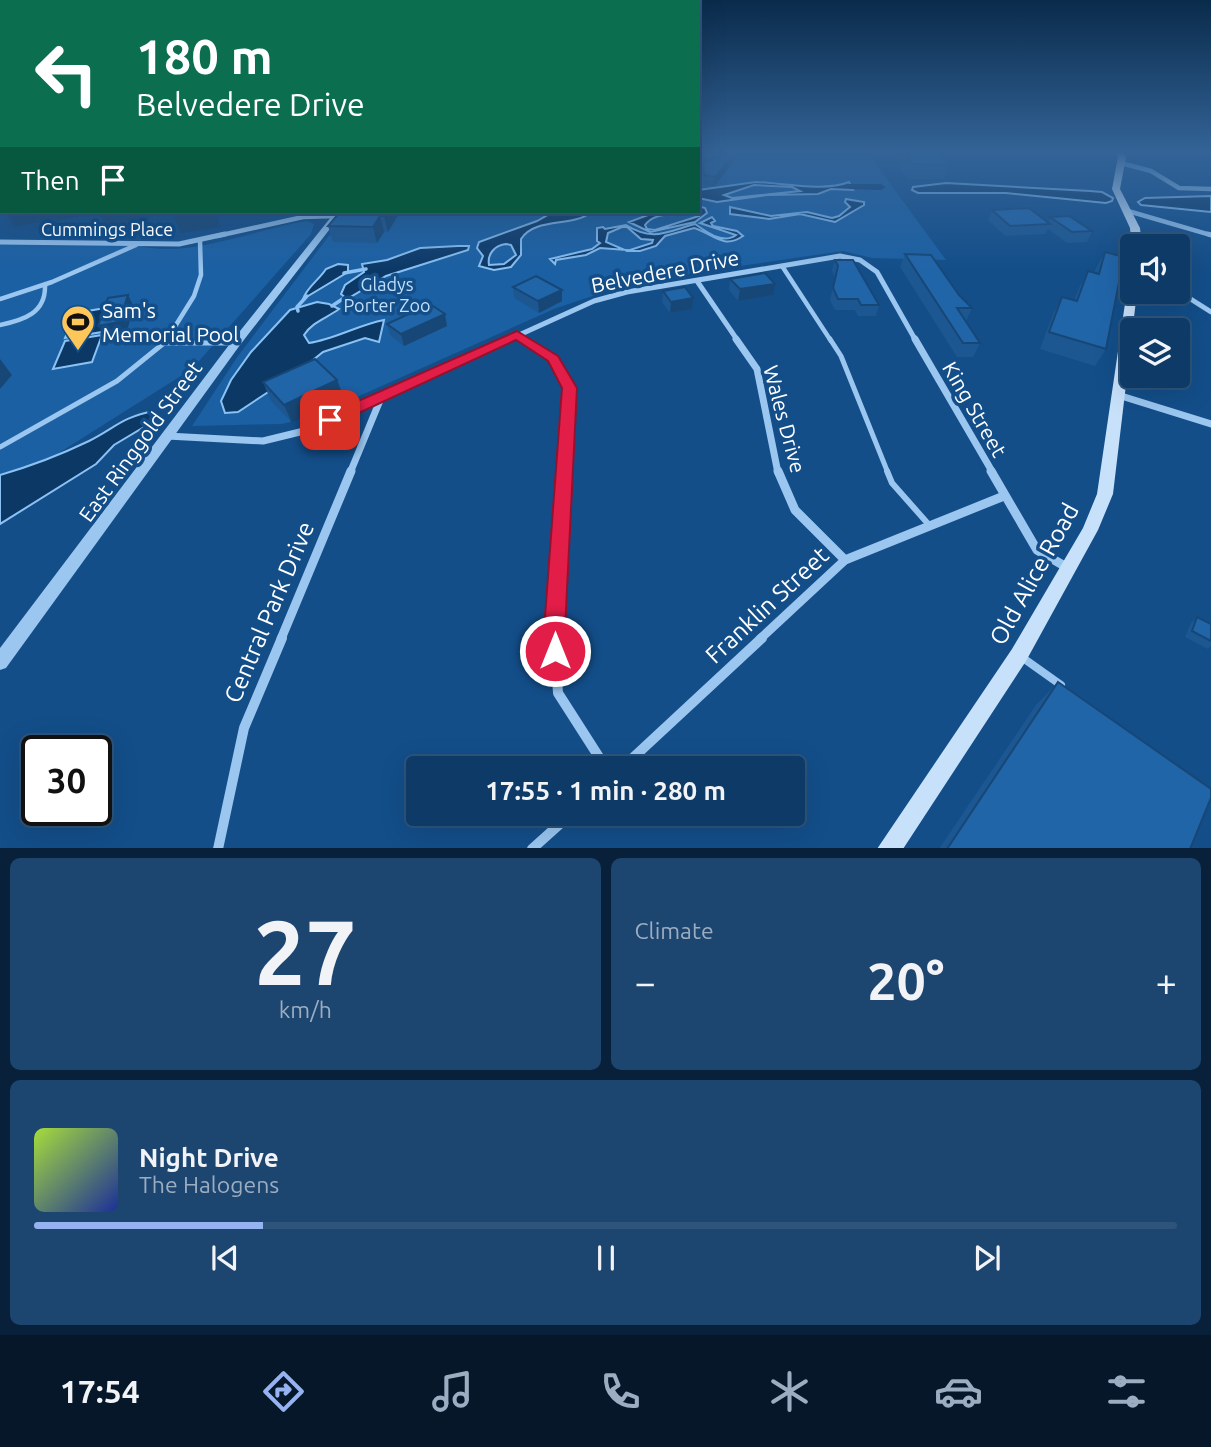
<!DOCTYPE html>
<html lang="en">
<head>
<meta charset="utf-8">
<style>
	body { margin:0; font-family:Ubuntu,sans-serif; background:#1c4570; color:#f1f3f6; height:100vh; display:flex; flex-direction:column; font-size:26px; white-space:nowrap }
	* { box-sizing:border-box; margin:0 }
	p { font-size:23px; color:#9badc0 }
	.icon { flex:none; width:38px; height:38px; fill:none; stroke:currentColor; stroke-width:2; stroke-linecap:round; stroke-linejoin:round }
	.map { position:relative; height:848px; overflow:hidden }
	.drawer { display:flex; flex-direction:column; gap:10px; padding:10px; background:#082039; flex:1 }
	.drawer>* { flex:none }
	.hud { position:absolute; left:0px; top:0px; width:700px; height:214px; box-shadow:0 7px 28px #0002,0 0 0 2px #2e547b; background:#0b6e4f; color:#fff; overflow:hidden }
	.fabs { position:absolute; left:1120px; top:234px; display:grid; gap:14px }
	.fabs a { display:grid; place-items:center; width:70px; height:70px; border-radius:7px; background:#0e3a67; box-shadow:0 7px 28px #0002,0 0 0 2px #2e547b; font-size:35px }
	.speed { position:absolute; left:21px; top:735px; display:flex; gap:14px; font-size:35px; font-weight:700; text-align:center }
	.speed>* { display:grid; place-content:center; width:91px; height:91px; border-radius:50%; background:#0e3a67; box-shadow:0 7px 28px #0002,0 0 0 2px #2e547b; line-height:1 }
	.speed .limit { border:4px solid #111; border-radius:10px; background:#fff; color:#111 }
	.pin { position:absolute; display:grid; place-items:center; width:60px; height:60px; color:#fff; margin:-30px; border-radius:14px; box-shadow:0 4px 10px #0006 }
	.me { position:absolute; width:77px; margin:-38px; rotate:0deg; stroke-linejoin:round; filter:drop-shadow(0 0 5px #0008) }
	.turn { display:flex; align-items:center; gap:24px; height:147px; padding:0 21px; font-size:32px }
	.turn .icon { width:91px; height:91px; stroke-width:2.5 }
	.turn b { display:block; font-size:49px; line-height:60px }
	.then { display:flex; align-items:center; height:66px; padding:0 21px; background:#0003; gap:14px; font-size:26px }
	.big { font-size:52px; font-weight:700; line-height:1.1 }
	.drawer .card { flex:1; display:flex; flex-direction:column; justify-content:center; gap:10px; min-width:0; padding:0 24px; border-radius:10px; background:#1c4570 }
	.drawer .dial { align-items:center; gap:0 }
	.dial b { font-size:91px; line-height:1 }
	.song { display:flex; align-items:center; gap:21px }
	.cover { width:84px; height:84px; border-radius:10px; background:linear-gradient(135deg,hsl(80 70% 55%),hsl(230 70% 35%)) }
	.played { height:7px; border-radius:4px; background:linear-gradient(90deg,#95b2f1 20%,#2e547b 20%) }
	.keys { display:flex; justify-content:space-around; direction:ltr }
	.heat { display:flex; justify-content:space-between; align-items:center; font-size:38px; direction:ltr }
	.drawer .tiles { flex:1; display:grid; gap:10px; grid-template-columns:1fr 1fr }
	.card:last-child { grid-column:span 2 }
	.trip { position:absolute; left:406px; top:756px; width:399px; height:70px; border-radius:7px; background:#0e3a67; box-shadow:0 7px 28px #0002,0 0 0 2px #2e547b; font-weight:700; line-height:70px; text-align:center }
	.menu { display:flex; height:112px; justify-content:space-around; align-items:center; background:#061729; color:#9badc0 }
	.menu .icon { width:49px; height:49px }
	.menu .selected { color:#95b2f1 }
	.menu b { font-size:32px; color:#f1f3f6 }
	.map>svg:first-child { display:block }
	.green { fill:#1b60a3 }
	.water { fill:#0c3866; stroke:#8cc2f3; stroke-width:2; fill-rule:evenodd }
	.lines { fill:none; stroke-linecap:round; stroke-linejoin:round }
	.stream { stroke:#8cc2f3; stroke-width:3.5 }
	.canal { fill:#0c3866; fill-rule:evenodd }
	.service-far3 { stroke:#9ac6f0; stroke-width:4.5 }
	.service-far2 { stroke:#9ac6f0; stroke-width:5 }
	.service-far1 { stroke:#9ac6f0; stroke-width:6 }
	.service { stroke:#9ac6f0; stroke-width:8 }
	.minor-far4 { stroke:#9ac6f0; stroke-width:4.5 }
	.minor-far3 { stroke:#9ac6f0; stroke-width:5 }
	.minor-far2 { stroke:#9ac6f0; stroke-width:7 }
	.minor-far1 { stroke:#9ac6f0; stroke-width:9 }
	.minor { stroke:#9ac6f0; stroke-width:10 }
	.tertiary { fill:#9ac6f0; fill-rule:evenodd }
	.secondary { fill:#c8e1fb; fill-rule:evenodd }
	.wall { fill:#1c5791 }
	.shaded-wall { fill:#174776 }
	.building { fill:#2165a9; stroke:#174776; stroke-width:2 }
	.route { fill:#e11d48; stroke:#92132f; stroke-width:2 }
	.labels { text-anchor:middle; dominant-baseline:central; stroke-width:7; stroke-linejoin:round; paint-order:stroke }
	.far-street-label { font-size:18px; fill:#fff; stroke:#134e89 }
	.far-park-label { font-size:18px; fill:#c0dffb; stroke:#134e89 }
	.street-label { font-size:21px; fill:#fff; stroke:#134e89 }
	.poi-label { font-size:21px; fill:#fff; stroke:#134e89; text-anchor:start }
	.near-street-label { font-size:24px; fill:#fff; stroke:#134e89 }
</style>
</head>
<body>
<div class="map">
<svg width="1211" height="849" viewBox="0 0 1211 849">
	<rect width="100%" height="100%" fill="#134e89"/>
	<g class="green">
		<path d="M698,152H867L946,260L872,258L843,251L699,272L616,288L554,309L312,417L282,424L192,426L238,356L347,212H698Z"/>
		<path d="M307,221L314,224L311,234L192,369L46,461L0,475V242L136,245C187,260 255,229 307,221Z"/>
	</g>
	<g class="water">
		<path d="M756,182C782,183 825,192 849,182L853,190L831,189L818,194L767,195L717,202L698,198V190ZM754,185L792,187L800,191L732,198L724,195Z"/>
		<path d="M946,183L1090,191L1102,192L1113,198L1112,201L1106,203L1006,193H918L912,190L913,187Z"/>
		<path d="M1211,196V212L1141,205L1138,202L1145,198Z"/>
		<path d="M846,199L864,202V205L835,222L800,214L769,219L730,214V207L771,216L807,212L832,218L839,216L850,207L845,202Z"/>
		<path d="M698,206L705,208L707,213L695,222L650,232L629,222L656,212H670L671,215C662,214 651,217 645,225L647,229L655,230L699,216Z"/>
		<path d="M553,212L590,213C572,227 535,217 521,239V255L511,267L494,270L479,266L483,256L477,248L479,242L537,221ZM506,244L511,245L516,255L504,264L489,265C487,254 495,245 506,244Z"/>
		<path d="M712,217L715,221L711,223L713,226L737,231L743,236C723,250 712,233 694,228L665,236L656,246L640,251L600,248L586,255L556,260L555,264L550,259L592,249L600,243L597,241V228L603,227L605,229L626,225C653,242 666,232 695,224C707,232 723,245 736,235L700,223ZM622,227H627L641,239L653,240L652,243L627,251L606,242L608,233Z"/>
		<path d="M458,246H469L468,250L386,276L347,299L341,294L345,285L364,272L362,264L387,260L420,248Z"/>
		<path d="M338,264L348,265V272L303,299C307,287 319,280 326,269Z"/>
		<path d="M317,302L329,304L339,309C327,318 312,322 304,335L309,343C335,339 358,325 384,320L379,342L365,338L323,352L297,373L238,412L225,413L221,401L231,380L251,352L290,310Z"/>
		<path d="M111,307L102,332L65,338L76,313Z"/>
		<path d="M102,335L92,362L53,369L65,341Z"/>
		<path d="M154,411L149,424L114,445L96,464L0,524V475C31,466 60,455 89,441C115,428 122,417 154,411Z"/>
	</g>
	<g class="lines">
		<g class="stream">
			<path d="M344,273L366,269"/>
			<path d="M332,306L344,298"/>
			<path d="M298,311L297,307L307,296"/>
		</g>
		<path class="canal" d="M848,184H881L886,187L881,190L851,189L848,188Z"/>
		<g class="service-far3">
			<path d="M782,266L831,341"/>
			<path d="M0,299L52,282L136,245"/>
			<path d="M0,325C24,320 46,313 45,285"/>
			<path d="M166,341L194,296L201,275L200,241"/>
		</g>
		<g class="service-far2">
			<path d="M830,339L841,356L888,473"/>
			<path d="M164,343L167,339"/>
			<path d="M0,447L117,381L164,343H236"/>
		</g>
		<path class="service-far1" d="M887,471L892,483L930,526"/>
		<path class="service" d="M1023,658L1061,685"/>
		<g class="minor-far4">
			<path d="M1121,163L1151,171L1179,188L1211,189"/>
			<path d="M1128,211L1211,235"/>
			<path d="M217,236L303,217L336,216"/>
		</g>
		<g class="minor-far3">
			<path d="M1208,234L1211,235"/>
			<path d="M0,242L179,244L225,234"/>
			<path d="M697,281L738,341"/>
			<path d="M1178,291L1211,312"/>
			<path d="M517,335L525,341"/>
			<path d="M506,341L594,301L627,292L840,256L860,260L877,272L916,341"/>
		</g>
		<g class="minor-far2">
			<path d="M523,339L553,359L569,388L564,473"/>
			<path d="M736,339L757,369L778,473"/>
			<path d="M915,339L993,473"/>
			<path d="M1118,395L1211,424"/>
			<path d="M167,436L263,441L304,431L510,339"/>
			<path d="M350,473L381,398"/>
		</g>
		<g class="minor-far1">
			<path d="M778,471L795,510L845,560"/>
			<path d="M991,471L1037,550L1068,568"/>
			<path d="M281,639L351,471"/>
			<path d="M555,639L564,471"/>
			<path d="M760,639L845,560L1004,496"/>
		</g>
		<g class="minor">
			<path d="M554,638L558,693L606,768"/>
			<path d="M622,768L762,638"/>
			<path d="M218,849L244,728L282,638"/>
			<path d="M532,849L571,814"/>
		</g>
		<path class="tertiary" d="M335,212H343L240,345L6,668L0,670V648L232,341Z"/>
		<g class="secondary">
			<path d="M1114,152H1122L1126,157L1120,189L1140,228L1142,247H1132L1130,228L1112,189L1118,157Z"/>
			<path d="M1132,287V292H1137L1113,494L1098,530L1026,661L903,849H877L1012,649L1083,528L1097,494L1127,290Z"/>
		</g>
	</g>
	<g class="wall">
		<path d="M888,152H937L949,165L944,179H908Z"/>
		<path d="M736,159L714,186L703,184L702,171L703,162Z"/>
		<path d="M992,210L1048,222L1050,217L1092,231L1087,242L1067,243L1048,229L1045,234L1005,236L988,220Z"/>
		<path d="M340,212H400L388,232H384L377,243L333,242L328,226Z"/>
		<path d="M1105,252L1106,349L1095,366L1040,349L1053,314L1062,297L1074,301L1079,288L1088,271L1094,273L1096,268Z"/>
		<path d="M905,254L959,295L972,308L966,321L980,343L973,357H957L900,267Z"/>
		<path d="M835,260L879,305L876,316H858L855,310H835L830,300L835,278L832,271Z"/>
		<path d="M730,279L773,295L738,301L729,290Z"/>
		<path d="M513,287L562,290V301L539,313L514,298Z"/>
		<path d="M663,291L692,309L670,313L662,302Z"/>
		<path d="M387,324L447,326L404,346L390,335Z"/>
		<path d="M337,380L344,398L292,423L271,401L263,382Z"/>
		<path d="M1197,617L1211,624V646L1208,649L1185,637L1191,623Z"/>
		<path d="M1058,682L1190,849H939L1036,705Z"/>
	</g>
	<g class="shaded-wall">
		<path d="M735,152H737L736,159L714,186L715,177Z"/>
		<path d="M5,212H94L54,222L53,219L15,227Z"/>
		<path d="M116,212H147L150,225L111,236L101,216Z"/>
		<path d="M189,212H215L221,227L181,233L173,214Z"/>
		<path d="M387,212H400L388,232L384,216Z"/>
		<path d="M380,216L384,232L377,243L373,227Z"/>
		<path d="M775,284L773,295L738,301L740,289Z"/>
		<path d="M562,290V301L539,313L538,301Z"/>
		<path d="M128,295L134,307L126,334L105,338L98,326Z"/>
		<path d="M693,298L692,309L670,313L671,302Z"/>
		<path d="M445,314L447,326L404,346L401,334Z"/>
		<path d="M0,359L12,375L0,389Z"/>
		<path d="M337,380L344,398L292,423L284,405Z"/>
	</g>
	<g class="building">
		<path d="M732,152H735L715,177L704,175L703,162Z"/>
		<path d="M903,152H937L949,165L913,164Z"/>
		<path d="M1029,208L1050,224L1010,226L992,210Z"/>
		<path d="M100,212H116L101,216Z"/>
		<path d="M172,212H189L173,214Z"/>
		<path d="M340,212H387L384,216H380L373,227L328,226Z"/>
		<path d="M1069,216L1092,231L1072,232L1050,217Z"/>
		<path d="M1105,252L1124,257L1106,349L1049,332L1062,297L1077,301L1088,271L1099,274Z"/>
		<path d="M905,254L931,255L959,295L972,308H957L980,343H963Z"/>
		<path d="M835,260H853L879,305H861L858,299H838L833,288L838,266Z"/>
		<path d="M765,273L775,284L740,289L730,279Z"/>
		<path d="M536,276L562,290L538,301L513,287Z"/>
		<path d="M685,287L693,298L671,302L663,291Z"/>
		<path d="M128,295L119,322L98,326L108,298Z"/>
		<path d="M430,304L445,314L401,334L387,324Z"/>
		<path d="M315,359L337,380L284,405L263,382Z"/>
		<path d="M1197,617L1211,624V641L1192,631Z"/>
		<path d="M1058,682L1211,789V798L1190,849H947Z"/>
	</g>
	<linearGradient id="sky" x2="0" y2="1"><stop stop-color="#0a2b4b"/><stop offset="0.56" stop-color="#336397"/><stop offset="1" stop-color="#336397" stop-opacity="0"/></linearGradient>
	<rect width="1211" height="271" fill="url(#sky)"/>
	<path class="route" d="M517,331L558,356L577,388L565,630L566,651L563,658L555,661L548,658L544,651V630L562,388L548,361L516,340L335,424H324L322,420L324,416Z"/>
	<defs>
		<g id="stadium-pin" transform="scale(1.75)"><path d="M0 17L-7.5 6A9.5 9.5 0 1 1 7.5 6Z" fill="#ffc659" stroke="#134e89"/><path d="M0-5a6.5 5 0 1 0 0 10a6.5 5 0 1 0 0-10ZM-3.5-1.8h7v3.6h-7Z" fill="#111"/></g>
	</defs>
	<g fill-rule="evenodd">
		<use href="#stadium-pin" x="78" y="322"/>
	</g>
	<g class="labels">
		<g class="far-street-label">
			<text x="107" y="229">Cummings Place</text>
		</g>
		<g class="far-park-label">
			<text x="387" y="284">Gladys<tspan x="387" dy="21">Porter Zoo</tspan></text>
		</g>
		<g class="street-label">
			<text transform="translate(665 271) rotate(-11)">Belvedere Drive</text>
			<text transform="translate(975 409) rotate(60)">King Street</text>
			<text transform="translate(785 419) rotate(75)">Wales Drive</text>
			<text transform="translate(140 441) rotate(-54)">East Ringgold Street</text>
		</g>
		<g class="poi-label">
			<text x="102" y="310">Sam's<tspan x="102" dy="24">Memorial Pool</tspan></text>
		</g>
		<g class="near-street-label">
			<text transform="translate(1034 574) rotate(-61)">Old Alice Road</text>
			<text transform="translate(767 605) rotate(-43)">Franklin Street</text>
			<text transform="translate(269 612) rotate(-67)">Central Park Drive</text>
		</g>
	</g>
</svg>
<div class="fabs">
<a><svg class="icon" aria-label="sound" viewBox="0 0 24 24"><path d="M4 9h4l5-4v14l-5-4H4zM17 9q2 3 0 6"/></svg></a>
<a><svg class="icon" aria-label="layers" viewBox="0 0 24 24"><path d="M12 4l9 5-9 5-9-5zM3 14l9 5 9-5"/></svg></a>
</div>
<div class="speed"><div class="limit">30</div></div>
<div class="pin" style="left:330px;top:420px;background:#d93025"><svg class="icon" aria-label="arrive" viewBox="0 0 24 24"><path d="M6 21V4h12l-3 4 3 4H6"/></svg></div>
<svg class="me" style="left:555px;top:651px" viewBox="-20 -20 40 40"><circle r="17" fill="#e11d48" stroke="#fff" stroke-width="3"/><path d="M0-11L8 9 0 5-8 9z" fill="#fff"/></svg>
<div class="trip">17:55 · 1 min · 280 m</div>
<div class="hud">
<div class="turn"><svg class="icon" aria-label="left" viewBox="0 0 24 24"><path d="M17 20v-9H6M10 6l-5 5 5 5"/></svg><div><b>180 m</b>Belvedere Drive</div></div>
<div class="then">Then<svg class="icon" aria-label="arrive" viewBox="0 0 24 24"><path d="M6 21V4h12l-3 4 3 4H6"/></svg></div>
</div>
</div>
<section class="drawer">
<div class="tiles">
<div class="card dial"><b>27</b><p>km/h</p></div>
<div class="card"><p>Climate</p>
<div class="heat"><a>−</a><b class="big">20°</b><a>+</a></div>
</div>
<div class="card">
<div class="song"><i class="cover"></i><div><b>Night Drive</b><p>The Halogens</p></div></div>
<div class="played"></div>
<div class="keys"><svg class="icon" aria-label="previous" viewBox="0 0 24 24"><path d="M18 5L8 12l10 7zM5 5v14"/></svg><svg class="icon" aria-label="pause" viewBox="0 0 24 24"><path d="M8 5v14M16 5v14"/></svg><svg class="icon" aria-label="next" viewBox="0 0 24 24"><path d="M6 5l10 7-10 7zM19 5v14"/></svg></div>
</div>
</div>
</section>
<nav class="menu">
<b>17:54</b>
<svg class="icon selected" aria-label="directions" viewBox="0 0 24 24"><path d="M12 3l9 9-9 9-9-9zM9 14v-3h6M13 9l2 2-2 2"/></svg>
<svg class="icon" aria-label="music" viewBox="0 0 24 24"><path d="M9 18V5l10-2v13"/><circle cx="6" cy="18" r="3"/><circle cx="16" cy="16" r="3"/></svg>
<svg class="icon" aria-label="phone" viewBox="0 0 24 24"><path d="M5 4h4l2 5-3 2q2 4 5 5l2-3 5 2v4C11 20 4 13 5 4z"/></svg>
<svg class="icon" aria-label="climate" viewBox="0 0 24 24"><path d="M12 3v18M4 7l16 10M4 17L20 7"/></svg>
<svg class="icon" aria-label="car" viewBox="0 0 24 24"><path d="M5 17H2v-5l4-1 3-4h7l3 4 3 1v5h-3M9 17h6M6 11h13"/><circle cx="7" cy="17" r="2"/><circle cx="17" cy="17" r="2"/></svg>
<svg class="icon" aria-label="filters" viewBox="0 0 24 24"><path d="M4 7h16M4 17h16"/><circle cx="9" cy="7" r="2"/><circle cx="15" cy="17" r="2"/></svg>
</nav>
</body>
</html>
